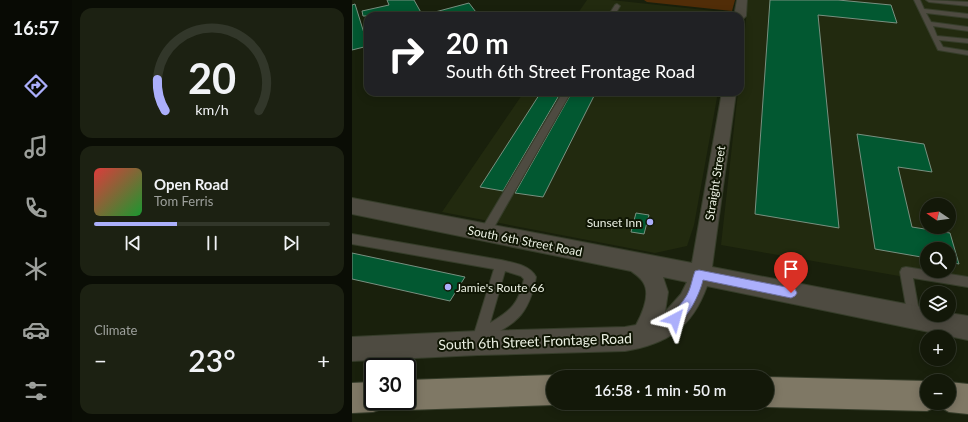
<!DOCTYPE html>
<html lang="en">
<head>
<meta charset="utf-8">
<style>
	body { margin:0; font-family:Lato,sans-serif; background:#1c2112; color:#f1f3f6; height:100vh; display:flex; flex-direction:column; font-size:15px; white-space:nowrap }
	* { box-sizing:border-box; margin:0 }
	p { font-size:13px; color:#9da09c }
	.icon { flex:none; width:22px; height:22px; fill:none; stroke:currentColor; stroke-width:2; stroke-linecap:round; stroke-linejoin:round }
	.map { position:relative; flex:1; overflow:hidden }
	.details { display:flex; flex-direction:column; gap:8px; padding:8px; background:#0a0d05; width:280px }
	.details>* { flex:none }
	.top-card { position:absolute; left:12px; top:12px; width:380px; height:84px; border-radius:12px; box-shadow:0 2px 10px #0003,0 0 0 1px #32372a; background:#202124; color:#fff; overflow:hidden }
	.needle { width:26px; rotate:283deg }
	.tools { position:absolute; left:568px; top:198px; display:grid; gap:8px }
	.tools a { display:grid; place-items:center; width:36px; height:36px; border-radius:50%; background:#131809; box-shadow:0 2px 10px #0003,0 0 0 1px #32372a; font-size:20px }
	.speed { position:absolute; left:12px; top:358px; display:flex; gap:8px; font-size:20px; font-weight:700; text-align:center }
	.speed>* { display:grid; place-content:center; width:52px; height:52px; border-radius:50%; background:#131809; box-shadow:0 2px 10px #0003,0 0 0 1px #32372a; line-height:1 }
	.speed .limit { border:2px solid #111; border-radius:6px; background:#fff; color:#111 }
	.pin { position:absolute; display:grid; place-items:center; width:34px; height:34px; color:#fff; margin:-41px -17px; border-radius:50% 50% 50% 0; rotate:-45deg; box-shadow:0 0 4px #0007 }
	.pin .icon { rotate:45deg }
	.me { position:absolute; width:44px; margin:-22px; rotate:39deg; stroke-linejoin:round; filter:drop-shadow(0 0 3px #0008) }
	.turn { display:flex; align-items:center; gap:14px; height:84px; padding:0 16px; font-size:18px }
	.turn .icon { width:52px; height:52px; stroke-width:2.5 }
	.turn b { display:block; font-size:28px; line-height:34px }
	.big { font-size:30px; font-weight:600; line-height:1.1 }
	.details .card { flex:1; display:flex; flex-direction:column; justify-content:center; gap:6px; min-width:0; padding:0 14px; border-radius:12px; background:#1c2112 }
	.details .dial { align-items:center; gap:0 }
	.dial svg { height:104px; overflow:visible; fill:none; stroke:#32372a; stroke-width:7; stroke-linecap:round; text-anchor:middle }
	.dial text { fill:#f1f3f6; stroke:none }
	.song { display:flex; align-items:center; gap:12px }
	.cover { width:48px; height:48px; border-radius:6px; background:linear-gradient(135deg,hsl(0 70% 55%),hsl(130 70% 35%)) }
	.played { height:4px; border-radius:2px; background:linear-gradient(90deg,#abaffb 35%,#32372a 35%) }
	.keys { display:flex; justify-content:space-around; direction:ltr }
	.heat { display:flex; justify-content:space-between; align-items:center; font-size:22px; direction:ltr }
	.trip { position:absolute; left:194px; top:370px; width:228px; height:40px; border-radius:20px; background:#131809; box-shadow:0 2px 10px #0003,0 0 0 1px #32372a; font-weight:600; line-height:40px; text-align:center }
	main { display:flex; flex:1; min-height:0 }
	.dock { display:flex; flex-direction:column; width:72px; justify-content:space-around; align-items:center; background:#080a04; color:#9da09c }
	.dock .icon { width:28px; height:28px }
	.dock .selected { color:#abaffb }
	.dock b { font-size:18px; color:#f1f3f6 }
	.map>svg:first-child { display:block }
	.built { fill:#222a0f; fill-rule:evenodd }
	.green { fill:#512d08 }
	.building { fill:#025831; stroke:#789080 }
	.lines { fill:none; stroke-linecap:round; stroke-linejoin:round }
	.lane-casing { stroke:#363d2a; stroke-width:2 }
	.street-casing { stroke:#363d2a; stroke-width:2 }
	.primary-casing { stroke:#363d2a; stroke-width:2 }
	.lane { fill:#4e4b41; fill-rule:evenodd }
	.street { fill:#4e4b41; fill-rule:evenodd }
	.primary { fill:#7f7865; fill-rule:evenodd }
	.route { fill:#abaffb; stroke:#6f72a3 }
	.poi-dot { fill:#abaffb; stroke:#101604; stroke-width:1.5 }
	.labels { text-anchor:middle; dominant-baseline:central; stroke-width:4; stroke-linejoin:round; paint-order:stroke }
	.street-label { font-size:12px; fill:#ebf0e3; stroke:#101604 }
	.poi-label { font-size:12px; fill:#ebf0e3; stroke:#101604; text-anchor:end }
	.near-street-label { font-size:14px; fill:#ebf0e3; stroke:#101604 }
</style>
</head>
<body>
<main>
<nav class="dock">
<b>16:57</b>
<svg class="icon selected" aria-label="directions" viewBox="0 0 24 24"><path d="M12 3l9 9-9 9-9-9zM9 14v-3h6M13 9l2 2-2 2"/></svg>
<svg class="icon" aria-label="music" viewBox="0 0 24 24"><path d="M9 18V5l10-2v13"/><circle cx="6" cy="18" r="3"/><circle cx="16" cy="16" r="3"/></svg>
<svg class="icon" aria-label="phone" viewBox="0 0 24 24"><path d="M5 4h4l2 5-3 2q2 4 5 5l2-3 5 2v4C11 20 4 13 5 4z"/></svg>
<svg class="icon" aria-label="climate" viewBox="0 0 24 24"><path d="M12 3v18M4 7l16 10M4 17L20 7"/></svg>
<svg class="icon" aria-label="car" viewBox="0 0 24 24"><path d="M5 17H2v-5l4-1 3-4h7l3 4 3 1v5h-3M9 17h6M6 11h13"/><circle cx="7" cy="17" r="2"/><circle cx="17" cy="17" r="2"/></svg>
<svg class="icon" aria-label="filters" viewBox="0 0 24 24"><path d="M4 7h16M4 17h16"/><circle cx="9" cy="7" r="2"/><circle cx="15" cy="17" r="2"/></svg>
</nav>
<section class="details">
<div class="card dial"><svg viewBox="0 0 100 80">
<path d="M14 69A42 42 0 1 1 86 69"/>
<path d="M14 69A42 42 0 0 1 8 45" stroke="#abaffb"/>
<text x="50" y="56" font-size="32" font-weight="700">20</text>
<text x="50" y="72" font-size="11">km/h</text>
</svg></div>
<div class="card">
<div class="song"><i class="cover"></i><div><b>Open Road</b><p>Tom Ferris</p></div></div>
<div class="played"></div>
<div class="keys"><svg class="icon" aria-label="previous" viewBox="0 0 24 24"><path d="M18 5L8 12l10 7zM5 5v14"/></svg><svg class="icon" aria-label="pause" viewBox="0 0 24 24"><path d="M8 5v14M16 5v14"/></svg><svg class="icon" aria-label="next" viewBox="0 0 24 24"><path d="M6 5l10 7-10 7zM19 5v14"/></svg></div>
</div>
<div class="card"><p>Climate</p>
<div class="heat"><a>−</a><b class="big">23°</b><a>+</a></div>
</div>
</section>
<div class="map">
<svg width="616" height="422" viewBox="0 0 616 422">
	<rect width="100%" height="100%" fill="#19200c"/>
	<g class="built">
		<path d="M235,0H259L381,13L380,16H224Z"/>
		<path d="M396,0H616V288L369,245L386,92H388V76ZM575,205H597V227H575ZM575,249H597V271H575Z"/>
		<path d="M172,92H366L342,225L335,246L303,253L90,212Z"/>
	</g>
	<path class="green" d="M292,0H383L380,11L295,2Z"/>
	<g class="building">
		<path d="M35,0H62L71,16H11L10,11L37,5Z"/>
		<path d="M418,0H486L539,5L545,23L466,15L487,228L403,214Z"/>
		<path d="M117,3L127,16H83V12Z"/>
		<path d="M3,4L16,46L0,50V5Z"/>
		<path d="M189,92H209L151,191L128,187Z"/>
		<path d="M220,92H244L191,197L163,193Z"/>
		<path d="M505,134L572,144L580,172L546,167L560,227L598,233L607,264L597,262V249H575V258L523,249Z"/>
		<path d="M284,213L297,215L292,234L279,232Z"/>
		<path d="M0,253L113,277L98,301L0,279Z"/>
	</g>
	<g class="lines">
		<g class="lane-casing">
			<g id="lane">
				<path d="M562,0H568L572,9L616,14V18L574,13L579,22L616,27V31L581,26L585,36L616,39V43L587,40L591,47L616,51V55L586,50Z"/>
				<path d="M574,0L616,2V6L577,2Z"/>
				<path d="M265,4L268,6L262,16H256L263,5Z"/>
				<path d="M211,92H219L137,236L133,237L129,236L128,233L129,230Z"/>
				<path d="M0,234L149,260C161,263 178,265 184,277C177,315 163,326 128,340L124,338L122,334L142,269L0,244ZM153,271L169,276L172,279C167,303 159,311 138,323Z"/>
				<path d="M554,267L616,277V287L561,278L568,317L566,321L562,323L558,321L556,317L548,272L550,268Z"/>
			</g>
		</g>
		<g class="street-casing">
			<g id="street">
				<path d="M385,0H395L394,16L392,18L388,19V16H382Z"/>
				<path d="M370,92H384L360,267L575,308V315H597V313L616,316V340L355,286C340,328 315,344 273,351L126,355L0,361V337L126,331L273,327L284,325C290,314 299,294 291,282C288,277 283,274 279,271L0,214V198L340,263ZM311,277L335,282L329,294L313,312L316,292Z"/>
			</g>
		</g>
		<g class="primary-casing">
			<g id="primary">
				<path d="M201,375L206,377H201V403H206L201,405L55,410L44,406L42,401H55V380Z"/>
				<path d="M415,377L575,381V403H597V382L616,384V414L597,412L586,406L575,411L415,407L405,403H415Z"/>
				<path d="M21,382V401H34L32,408L21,412L0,413V383Z"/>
			</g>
		</g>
		<use href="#lane" class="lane"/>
		<use href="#street" class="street"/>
		<use href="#primary" class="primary"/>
	</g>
	<path class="route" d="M347,270L439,288L443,289L445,293L443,296L439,298L351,280C348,293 336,319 323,325L319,323L318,319C322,310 330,304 335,295C339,288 340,279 343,271Z"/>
	<g class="poi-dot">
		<circle cx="298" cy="222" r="4"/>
		<circle cx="96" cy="287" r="4"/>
	</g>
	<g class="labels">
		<g class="street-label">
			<text transform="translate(363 183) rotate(-81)">Straight Street</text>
			<text transform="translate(173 241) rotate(11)">South 6th Street Road</text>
		</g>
		<g class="poi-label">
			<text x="290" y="222">Sunset Inn</text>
			<text x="104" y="287" text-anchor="start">Jamie's Route 66</text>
		</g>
		<g class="near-street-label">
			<text transform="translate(183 341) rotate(-2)">South 6th Street Frontage Road</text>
		</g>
	</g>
</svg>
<div class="tools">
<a><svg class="needle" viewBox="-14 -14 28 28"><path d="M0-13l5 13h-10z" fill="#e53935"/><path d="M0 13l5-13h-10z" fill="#9da09c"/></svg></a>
<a><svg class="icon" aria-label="search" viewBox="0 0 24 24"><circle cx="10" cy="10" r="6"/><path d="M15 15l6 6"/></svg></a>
<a><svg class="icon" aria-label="layers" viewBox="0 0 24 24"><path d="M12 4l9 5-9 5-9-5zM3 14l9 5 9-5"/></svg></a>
<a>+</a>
<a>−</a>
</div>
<div class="speed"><div class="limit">30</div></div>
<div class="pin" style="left:439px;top:293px;background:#d93025"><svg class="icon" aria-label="arrive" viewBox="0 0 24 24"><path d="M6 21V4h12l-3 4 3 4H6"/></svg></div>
<svg class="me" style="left:323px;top:319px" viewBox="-20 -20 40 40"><path d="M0-17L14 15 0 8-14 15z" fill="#abaffb" stroke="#fff" stroke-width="4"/></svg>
<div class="trip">16:58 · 1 min · 50 m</div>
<div class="top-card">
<div class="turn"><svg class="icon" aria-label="right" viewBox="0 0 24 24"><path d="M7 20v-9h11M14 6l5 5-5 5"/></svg><div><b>20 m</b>South 6th Street Frontage Road</div></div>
</div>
</div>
</main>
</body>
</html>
